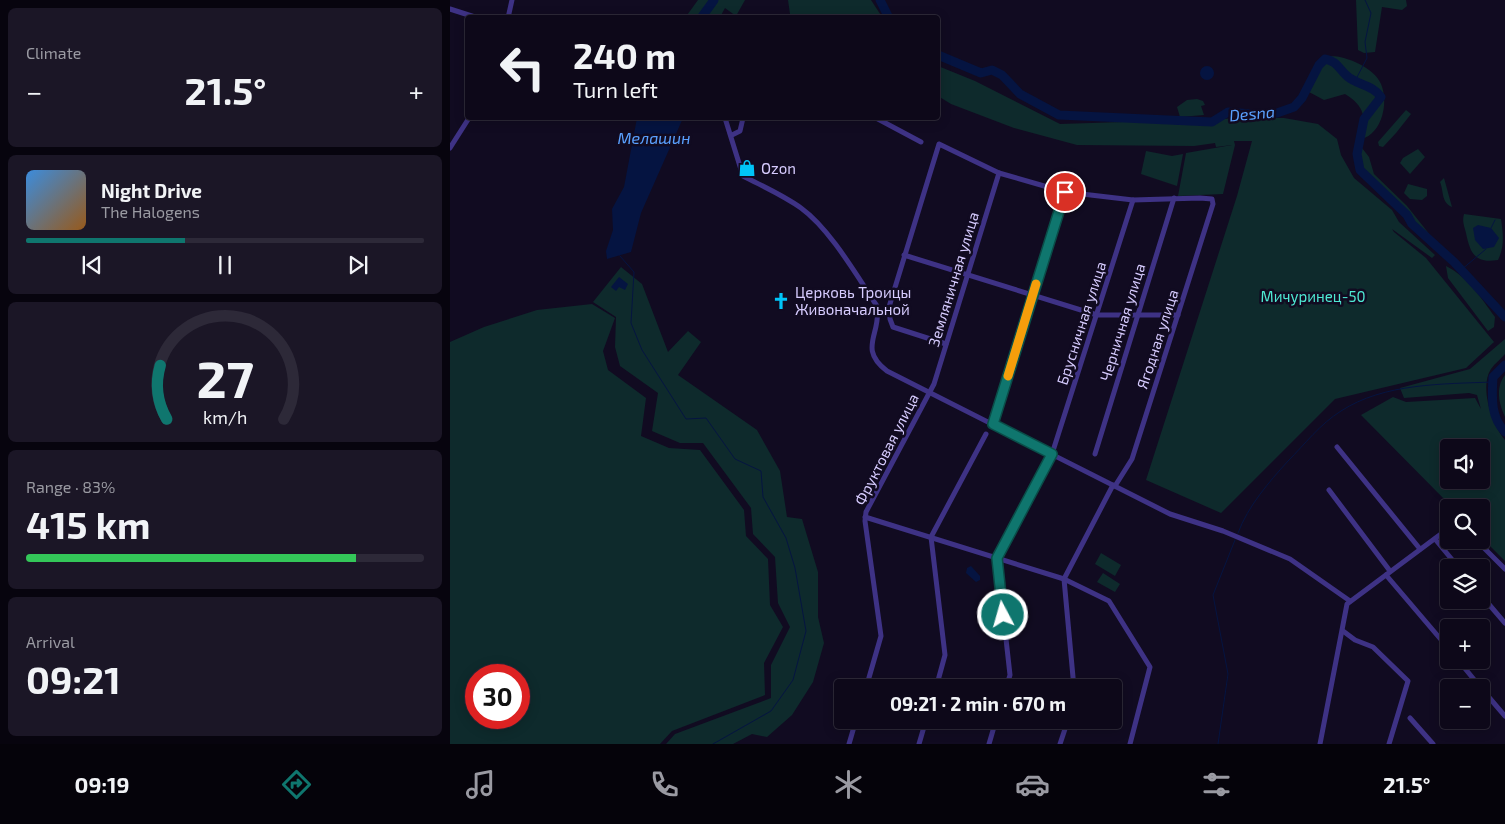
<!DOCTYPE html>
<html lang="en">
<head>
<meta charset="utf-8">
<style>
	body { margin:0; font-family:"Exo 2",sans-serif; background:#1b1626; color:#f1f3f6; height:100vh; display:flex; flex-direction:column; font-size:19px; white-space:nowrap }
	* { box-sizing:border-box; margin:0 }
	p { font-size:16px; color:#9a9aa2 }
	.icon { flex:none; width:28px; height:28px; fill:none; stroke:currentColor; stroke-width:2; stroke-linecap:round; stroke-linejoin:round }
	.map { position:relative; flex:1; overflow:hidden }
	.sheet { display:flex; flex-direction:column; gap:8px; padding:8px; background:#07040e; width:450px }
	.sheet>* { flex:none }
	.top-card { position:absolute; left:15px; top:15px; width:475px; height:105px; border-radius:5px; box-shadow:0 2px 12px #0003,0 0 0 1px #2d2938; background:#0d0819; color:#f1f3f6; overflow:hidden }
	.buttons { position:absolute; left:990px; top:439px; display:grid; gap:10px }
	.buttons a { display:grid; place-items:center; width:50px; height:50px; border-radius:5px; background:#0d0819; box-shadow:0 2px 12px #0003,0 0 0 1px #2d2938; font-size:25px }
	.speed { position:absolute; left:15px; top:664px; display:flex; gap:10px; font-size:25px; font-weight:700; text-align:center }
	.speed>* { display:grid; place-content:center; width:65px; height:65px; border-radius:50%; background:#0d0819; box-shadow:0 2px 12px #0003,0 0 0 1px #2d2938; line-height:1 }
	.speed .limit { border:8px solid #d22; background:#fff; color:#111 }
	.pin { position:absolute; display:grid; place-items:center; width:42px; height:42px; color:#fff; margin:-21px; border:2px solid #fff; border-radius:50%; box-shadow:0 1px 5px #0007 }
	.me { position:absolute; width:55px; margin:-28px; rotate:354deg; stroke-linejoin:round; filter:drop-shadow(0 0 4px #0008) }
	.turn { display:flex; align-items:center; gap:18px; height:105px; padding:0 25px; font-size:22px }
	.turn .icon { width:65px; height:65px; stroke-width:2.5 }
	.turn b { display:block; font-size:35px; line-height:42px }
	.big { font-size:38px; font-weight:700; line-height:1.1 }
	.sheet .card { flex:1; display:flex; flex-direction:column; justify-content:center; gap:8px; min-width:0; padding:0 18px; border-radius:8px; background:#1b1626 }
	.sheet .dial { align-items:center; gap:0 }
	.dial svg { height:130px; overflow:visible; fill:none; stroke:#2d2938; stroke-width:7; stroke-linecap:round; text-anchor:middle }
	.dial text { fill:#f1f3f6; stroke:none }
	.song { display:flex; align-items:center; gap:15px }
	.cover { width:60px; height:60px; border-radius:8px; background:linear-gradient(135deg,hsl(210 70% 55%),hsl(30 70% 35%)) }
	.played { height:5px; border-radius:2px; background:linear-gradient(90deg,#0f766e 40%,#2d2938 40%) }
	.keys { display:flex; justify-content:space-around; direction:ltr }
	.heat { display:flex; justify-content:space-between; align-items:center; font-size:28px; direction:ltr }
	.charge { height:8px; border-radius:4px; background:linear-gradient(90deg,#34c759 83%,#2d2938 0) }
	.trip { position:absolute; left:384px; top:679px; width:288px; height:50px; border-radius:5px; background:#0d0819; box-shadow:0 2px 12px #0003,0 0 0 1px #2d2938; font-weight:700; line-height:50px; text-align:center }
	.tabs { display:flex; height:80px; justify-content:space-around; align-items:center; background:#05030a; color:#9a9aa2 }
	.tabs .icon { width:35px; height:35px }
	.tabs .selected { color:#0f766e }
	.tabs b { font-size:22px; color:#f1f3f6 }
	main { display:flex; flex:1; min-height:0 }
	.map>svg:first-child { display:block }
	.green { fill:#0e2a2c; fill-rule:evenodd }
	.water { fill:#051441 }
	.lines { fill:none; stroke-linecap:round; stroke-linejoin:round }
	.stream { stroke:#051441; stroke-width:1 }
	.river { stroke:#051441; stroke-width:9 }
	.minor { stroke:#3e3285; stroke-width:5 }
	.route-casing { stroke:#0a4d48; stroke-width:12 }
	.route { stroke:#0f766e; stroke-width:9 }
	.slow { stroke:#f59e0b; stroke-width:9 }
	.labels { text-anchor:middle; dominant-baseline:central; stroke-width:5; stroke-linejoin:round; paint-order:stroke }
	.poi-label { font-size:15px; fill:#d7ccff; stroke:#110b21; text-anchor:start }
	.street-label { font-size:15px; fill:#d7ccff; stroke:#110b21 }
	.park-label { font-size:15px; fill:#4ee9d3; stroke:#110b21 }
	.water-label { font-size:16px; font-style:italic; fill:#5aa1ff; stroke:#110b21 }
</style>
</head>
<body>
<main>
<section class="sheet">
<div class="card"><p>Climate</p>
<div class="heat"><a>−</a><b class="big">21.5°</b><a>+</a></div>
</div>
<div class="card">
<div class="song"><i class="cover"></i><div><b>Night Drive</b><p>The Halogens</p></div></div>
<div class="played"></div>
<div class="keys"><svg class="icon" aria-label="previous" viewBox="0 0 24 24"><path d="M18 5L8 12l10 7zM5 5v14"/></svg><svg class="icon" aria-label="pause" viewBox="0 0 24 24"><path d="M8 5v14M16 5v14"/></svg><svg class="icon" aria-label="next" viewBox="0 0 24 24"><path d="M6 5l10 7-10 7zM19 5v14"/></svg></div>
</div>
<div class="card dial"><svg viewBox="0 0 100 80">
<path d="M14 69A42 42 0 1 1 86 69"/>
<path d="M14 69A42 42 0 0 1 10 36" stroke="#0f766e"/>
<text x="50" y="56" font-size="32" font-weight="700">27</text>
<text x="50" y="72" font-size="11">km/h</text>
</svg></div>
<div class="card"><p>Range · 83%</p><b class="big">415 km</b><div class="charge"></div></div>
<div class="card"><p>Arrival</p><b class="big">09:21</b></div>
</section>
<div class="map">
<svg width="1055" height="744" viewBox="0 0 1055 744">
	<rect width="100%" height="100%" fill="#110b21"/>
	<g class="green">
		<path d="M248,0H295L286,16L275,8L270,17L235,18Z"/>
		<path d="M338,0H421L432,17H347L340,14Z"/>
		<path d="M906,0H956L957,6L952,10L932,7L925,52L914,53L908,50Z"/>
		<path d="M879,56C895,55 925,68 931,84C939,103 932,133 912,139C916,118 915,106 895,94L874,100L859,92L870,67Z"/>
		<path d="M488,66L525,81L610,124L799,118H834L868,124L887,139L891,155L904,178L942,210L949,222L985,255L982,258L942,229L944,232L976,258L1044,342L1016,368L885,399L771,513L696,480L787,196L802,141H784L785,145L773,194L728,196L736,153L782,145L766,147L765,143L744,146L627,145L564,128L501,104L488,96Z"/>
		<path d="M747,99L753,101L755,105L751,106L754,115L730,117L727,107L737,100Z"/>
		<path d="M956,110L961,114L946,133L933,147L929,146L928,142Z"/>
		<path d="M912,148L919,157L924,174L957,206L988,245L986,250L958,214L911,169L909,155Z"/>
		<path d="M968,149L975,157L960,174L950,163L953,158Z"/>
		<path d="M696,151L722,156L733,154L727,186L691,174Z"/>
		<path d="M994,178L1002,207C991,202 994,192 990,182Z"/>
		<path d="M958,184L977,189V196L972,200L960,199L954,193Z"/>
		<path d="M1014,214L1051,219C1053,233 1055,246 1048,260C1025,264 1020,253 1016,233C1014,225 1012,222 1014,214Z"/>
		<path d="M996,266C1018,277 1031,298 1045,317L1044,327L1038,331L998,278Z"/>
		<path d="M171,267L192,284L218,352L238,331L251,342L228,375L307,430L330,471L337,517L352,519L368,572V617L374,643L363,682L342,715L317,737L302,734L283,744H216L225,734L321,698V665L340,627L328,603L325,557L303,534L301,508L253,443H230L202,431L208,393L170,366L165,347L166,317L143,302Z"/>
		<path d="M142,304L165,318L153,351L158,370L196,398L191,436L219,448L250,450L294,510L296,536L318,559L320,605L333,627L314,663L315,695L222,731L210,744H0V342L34,327L87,310ZM26,675H69V718H26Z"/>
		<path d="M1055,339V354C1051,359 1045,363 1041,369C1029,387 1042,425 1055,440V561L1031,537V508L1002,507L911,415L943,397L956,402L1025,398L1031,409L1027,395L1019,393L954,398L950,388L1020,369ZM999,448H1031V480H999Z"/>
		<path d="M1055,375V417C1049,404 1045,388 1055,375Z"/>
		<path d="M651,553L671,565L665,576L645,564Z"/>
		<path d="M653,573L670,584L665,592L647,582Z"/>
	</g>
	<g class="water">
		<circle cx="757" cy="73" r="7"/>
		<path d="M187,118H233L191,213L181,252L157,259L156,251L163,230L162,209L174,187Z"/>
		<path d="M1028,225L1041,228L1049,238L1044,247L1033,249L1025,240L1023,228Z"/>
		<path d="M169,277L178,284L175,290L169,287L166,291L161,287Z"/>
		<path d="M521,566L530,576V580L526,582L516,573L517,568Z"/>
	</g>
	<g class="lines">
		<g class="stream">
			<path d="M905,81L917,58L915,42L921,13L915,0"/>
			<path d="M1041,228L1045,220"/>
			<path d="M170,256L184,272L181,323L192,350L236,419L256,418L285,459L311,471L313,497L336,538L345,568L356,631L343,680L321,711L263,744"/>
			<path d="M1011,270L1036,249"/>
			<path d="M788,533C798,506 819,482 838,461C855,444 870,424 891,411C934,383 993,384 1043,382"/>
			<path d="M768,744L778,674L763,595L785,540"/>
		</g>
		<g class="river">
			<path d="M430,0L439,18"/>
			<path d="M251,18L264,0"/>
			<path d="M488,55L531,73L542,70L552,75L570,94L609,115L762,122L778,112L813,115L827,113L844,107L852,98L869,65L875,59C887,61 889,69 897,76C907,85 923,85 931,97L914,119L907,154L910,170L957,215L962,224L1004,262L1055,317"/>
			<path d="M1055,365L1043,377C1042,397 1040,416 1055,432"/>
		</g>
		<g class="minor">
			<path d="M0,9L28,18"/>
			<path d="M58,18L62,0"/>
			<path d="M275,118L293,176C312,186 333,195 351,208C380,229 407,276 427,306C432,334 407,348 437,371L720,514L773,531L840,559L900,601"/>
			<path d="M426,118L471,142"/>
			<path d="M282,135L290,131L293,118"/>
			<path d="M0,148L19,118"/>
			<path d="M454,255L647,315H728"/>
			<path d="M496,344L443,327L440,319L439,307L489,144L549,173L615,192L683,200L750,198L762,199L763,204L682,459L665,486"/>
			<path d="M543,424L615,192"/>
			<path d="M887,447L970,549"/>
			<path d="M645,454L724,198"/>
			<path d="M879,490L940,571"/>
			<path d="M415,517L614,579L659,601L700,667L680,744"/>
			<path d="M985,539L1009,568"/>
			<path d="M1026,540L1055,569"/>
			<path d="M936,575L999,649"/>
			<path d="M1031,595L1055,623"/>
			<path d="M893,631L905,640L923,647L958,681L939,744"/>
			<path d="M1008,660L1031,688"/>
			<path d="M416,688L431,636L415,521L416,512L484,384L549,173"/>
			<path d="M486,688L495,655L481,537L536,434"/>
			<path d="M556,688L560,675L547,558L602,454L683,200"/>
			<path d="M624,688L614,579L663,485"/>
			<path d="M1031,688L1055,716"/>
			<path d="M960,718L983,744"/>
			<path d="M399,744L406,720"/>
			<path d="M469,744L476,720"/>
			<path d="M539,744L546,720"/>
			<path d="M610,744L618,720"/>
			<path d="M870,744L897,604L999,528"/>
		</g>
	</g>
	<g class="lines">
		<g class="route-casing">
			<path id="route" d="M553,615L547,558L602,454L543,424L615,192"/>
		</g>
		<use href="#route" class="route"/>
		<path class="slow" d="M558,376L586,284"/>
	</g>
	<defs>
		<g id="shop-bare" transform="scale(1.35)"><path d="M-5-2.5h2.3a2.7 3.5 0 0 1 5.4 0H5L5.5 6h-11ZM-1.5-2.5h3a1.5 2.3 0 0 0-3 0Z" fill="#00c4f7" stroke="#110b21" stroke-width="2.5" paint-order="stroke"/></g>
		<g id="church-bare" transform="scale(1.35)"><path d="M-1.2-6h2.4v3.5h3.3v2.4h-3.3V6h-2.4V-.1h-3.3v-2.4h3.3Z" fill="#00c4f7" stroke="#110b21" stroke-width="2.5" paint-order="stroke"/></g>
	</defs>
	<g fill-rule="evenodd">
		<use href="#shop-bare" x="297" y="168"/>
		<use href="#church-bare" x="331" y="301"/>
	</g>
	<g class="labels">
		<g class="poi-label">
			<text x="311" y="168">Ozon</text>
			<text x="345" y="292">Церковь Троицы<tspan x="345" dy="17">Живоначальной</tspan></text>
		</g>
		<g class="street-label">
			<text transform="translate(503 279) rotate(-73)">Земляничная улица</text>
			<text transform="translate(672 322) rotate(-73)">Черничная улица</text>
			<text transform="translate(631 323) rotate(-72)">Брусничная улица</text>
			<text transform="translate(707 339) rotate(-72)">Ягодная улица</text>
			<text transform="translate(436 449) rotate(-63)">Фруктовая улица</text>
		</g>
		<g class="park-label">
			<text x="863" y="296">Мичуринец-50</text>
		</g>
		<g class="water-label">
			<text transform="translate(802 113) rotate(-5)">Desna</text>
			<text x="204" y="137">Мелашин</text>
		</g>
	</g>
</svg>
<div class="buttons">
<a><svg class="icon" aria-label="sound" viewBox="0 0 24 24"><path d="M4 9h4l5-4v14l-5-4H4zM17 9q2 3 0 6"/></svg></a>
<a><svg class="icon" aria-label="search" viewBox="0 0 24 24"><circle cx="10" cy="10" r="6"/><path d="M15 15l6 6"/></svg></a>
<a><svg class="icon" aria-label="layers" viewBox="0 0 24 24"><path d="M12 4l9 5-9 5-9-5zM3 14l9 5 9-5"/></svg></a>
<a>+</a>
<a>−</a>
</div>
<div class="speed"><div class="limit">30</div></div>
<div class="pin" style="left:615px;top:192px;background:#d93025"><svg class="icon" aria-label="arrive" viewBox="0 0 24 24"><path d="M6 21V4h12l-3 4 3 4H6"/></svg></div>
<svg class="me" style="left:553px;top:615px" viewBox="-20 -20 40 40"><circle r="17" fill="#0f766e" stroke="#fff" stroke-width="3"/><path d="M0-11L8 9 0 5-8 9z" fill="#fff"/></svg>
<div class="trip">09:21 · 2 min · 670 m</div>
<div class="top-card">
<div class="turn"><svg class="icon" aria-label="left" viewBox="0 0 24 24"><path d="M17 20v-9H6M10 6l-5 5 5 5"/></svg><div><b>240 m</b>Turn left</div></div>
</div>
</div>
</main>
<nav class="tabs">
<b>09:19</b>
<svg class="icon selected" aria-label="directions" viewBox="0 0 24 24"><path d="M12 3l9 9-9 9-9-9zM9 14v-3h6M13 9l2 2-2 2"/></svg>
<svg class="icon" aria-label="music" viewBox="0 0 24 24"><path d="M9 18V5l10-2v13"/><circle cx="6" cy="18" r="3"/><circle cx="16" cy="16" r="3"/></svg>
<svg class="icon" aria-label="phone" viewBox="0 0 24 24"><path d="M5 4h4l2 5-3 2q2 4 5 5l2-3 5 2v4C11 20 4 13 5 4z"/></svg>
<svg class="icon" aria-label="climate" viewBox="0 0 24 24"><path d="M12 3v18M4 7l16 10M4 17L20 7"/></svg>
<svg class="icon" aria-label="car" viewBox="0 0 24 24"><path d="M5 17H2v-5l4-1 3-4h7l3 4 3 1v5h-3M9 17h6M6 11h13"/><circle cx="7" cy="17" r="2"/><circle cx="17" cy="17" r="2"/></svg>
<svg class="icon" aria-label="filters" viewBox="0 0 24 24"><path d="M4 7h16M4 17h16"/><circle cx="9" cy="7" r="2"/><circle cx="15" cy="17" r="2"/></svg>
<b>21.5°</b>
</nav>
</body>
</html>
